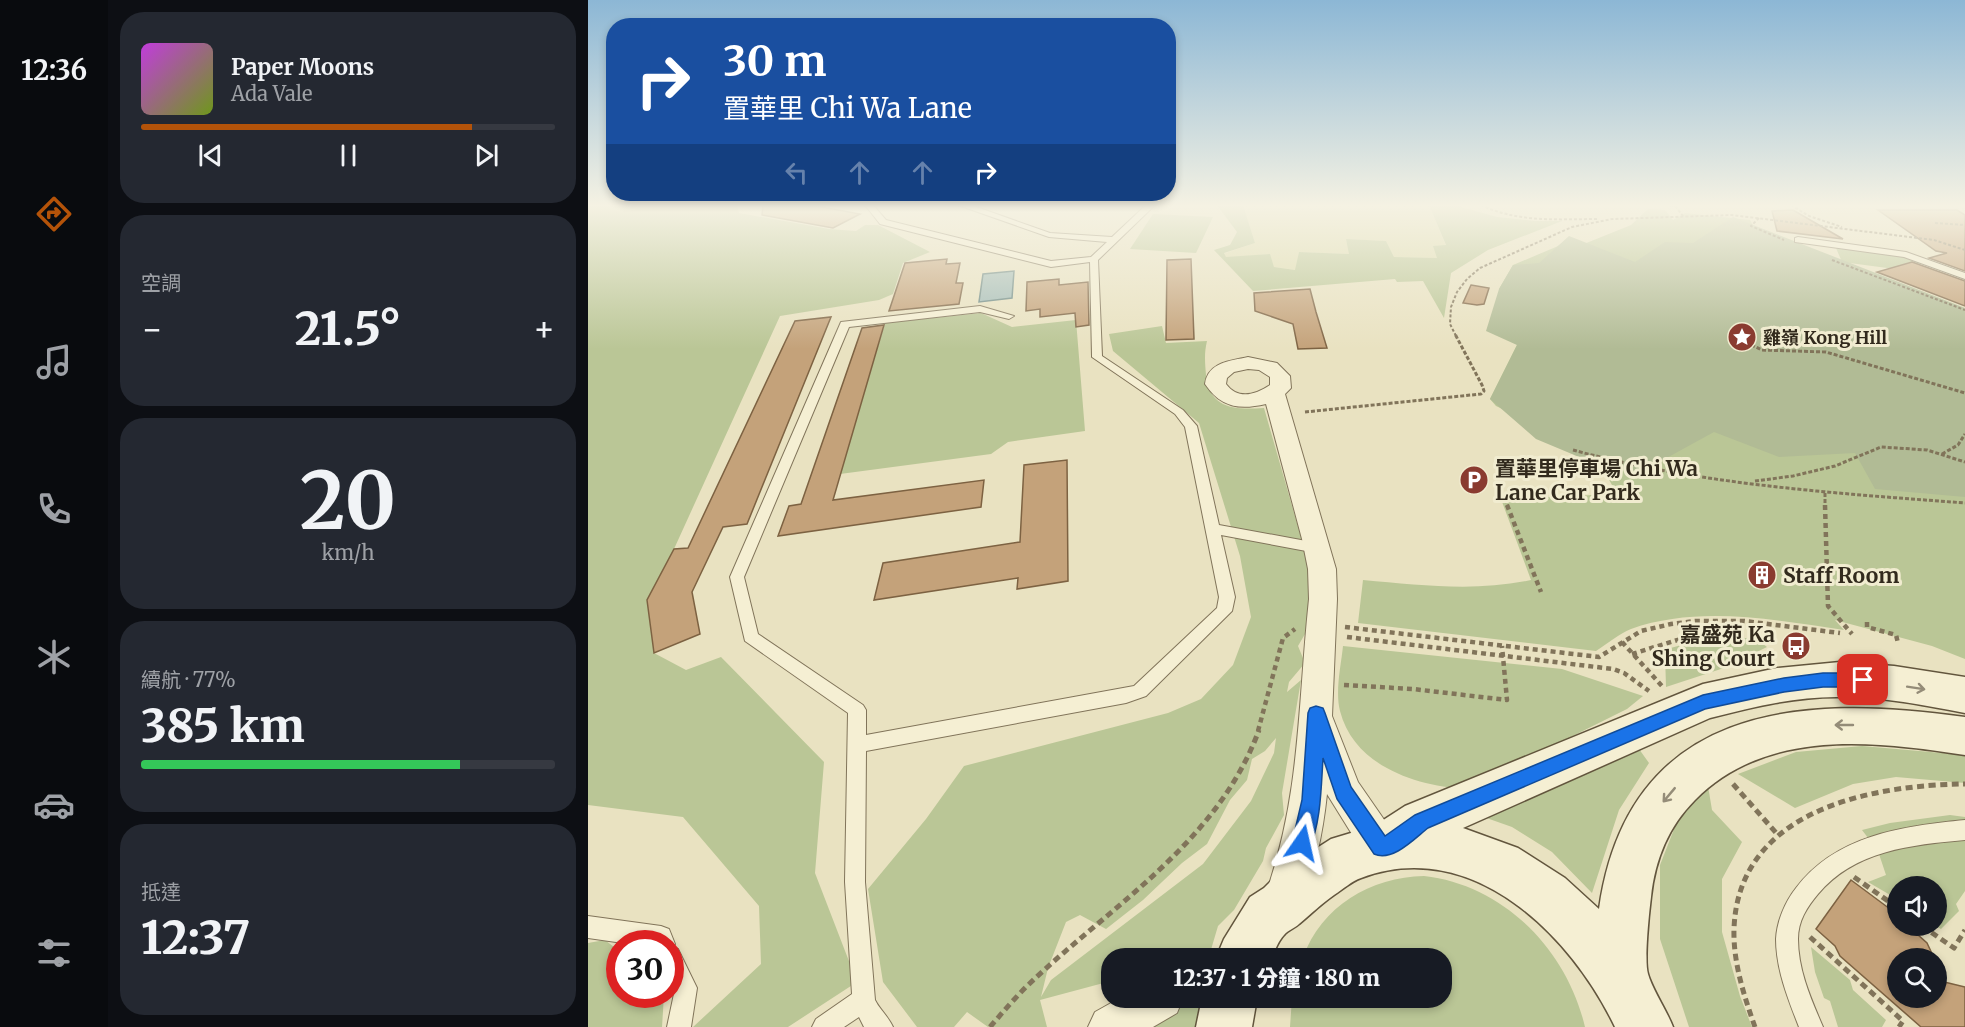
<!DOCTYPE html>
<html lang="zh-TW">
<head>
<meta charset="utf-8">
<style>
	body { margin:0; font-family:Merriweather,"Noto Sans TC",serif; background:#242831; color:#f1f3f6; height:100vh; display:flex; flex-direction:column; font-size:22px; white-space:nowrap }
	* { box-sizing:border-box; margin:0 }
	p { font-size:20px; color:#9ea1a6 }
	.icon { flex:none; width:33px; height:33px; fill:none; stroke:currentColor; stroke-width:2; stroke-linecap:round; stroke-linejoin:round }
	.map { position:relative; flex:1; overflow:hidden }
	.side { display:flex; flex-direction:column; gap:12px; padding:12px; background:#0d0f14; width:480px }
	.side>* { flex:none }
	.guide { position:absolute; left:18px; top:18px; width:570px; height:183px; border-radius:24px; box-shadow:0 3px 9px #0003; background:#1a4fa0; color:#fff; overflow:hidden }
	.controls { position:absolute; left:1299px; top:876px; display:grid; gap:12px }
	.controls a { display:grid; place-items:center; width:60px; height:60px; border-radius:50%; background:#171b24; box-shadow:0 3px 9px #0003; font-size:30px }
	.speed { position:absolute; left:18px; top:930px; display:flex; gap:12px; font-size:30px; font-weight:700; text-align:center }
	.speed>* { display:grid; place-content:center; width:78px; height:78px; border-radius:50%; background:#171b24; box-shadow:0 3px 9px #0003; line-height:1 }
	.speed .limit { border:9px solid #d22; background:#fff; color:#111 }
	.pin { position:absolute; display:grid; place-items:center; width:51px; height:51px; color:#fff; margin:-26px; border-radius:12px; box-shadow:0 3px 9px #0006 }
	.me { position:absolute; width:66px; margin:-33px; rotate:11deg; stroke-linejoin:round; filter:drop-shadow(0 0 4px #0008) }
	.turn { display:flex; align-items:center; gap:21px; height:126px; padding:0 18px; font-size:27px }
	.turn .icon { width:78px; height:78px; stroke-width:2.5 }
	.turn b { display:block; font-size:42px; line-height:51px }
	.lanes { display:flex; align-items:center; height:57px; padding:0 18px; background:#0003; justify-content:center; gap:30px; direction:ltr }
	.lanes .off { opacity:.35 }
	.big { font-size:45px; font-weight:800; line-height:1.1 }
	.side .card { flex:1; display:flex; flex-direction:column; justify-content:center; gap:9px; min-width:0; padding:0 21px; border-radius:24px; background:#242831 }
	.side .dial { align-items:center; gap:0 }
	.dial b { font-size:78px; line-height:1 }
	.song { display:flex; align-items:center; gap:18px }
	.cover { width:72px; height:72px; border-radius:9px; background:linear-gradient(135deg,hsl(290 70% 55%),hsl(80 70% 35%)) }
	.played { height:6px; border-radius:3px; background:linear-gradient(90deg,#b45309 80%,#363941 80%) }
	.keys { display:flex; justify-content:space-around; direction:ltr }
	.heat { display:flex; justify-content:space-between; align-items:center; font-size:33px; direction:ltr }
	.charge { height:9px; border-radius:4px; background:linear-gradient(90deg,#34c759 77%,#363941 0) }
	.trip { position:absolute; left:513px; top:948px; width:351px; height:60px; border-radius:24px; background:#171b24; box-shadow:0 3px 9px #0003; font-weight:800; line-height:60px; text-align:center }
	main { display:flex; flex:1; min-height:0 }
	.menu { display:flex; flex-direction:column; width:108px; justify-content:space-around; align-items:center; background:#090b0e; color:#9ea1a6 }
	.menu .icon { width:42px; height:42px }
	.menu .active { color:#b45309 }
	.menu b { font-size:27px; color:#f1f3f6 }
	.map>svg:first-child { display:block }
	.farmland { fill:#dedcaf }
	.green { fill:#bac696; fill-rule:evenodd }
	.cemetery { fill:#b1bb95 }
	.water { fill:#a3bcb8; stroke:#6b8885; stroke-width:1.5 }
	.building { fill:#c4a27a; stroke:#7d6242; stroke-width:1.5 }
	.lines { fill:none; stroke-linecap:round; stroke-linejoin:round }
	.service-casing { stroke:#81745a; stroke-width:2 }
	.minor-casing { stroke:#81745a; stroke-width:2 }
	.secondary-casing { stroke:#62553d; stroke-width:3 }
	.path-far3 { stroke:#81745a; stroke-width:2; stroke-dasharray:3 2; stroke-linecap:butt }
	.path-far2 { stroke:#81745a; stroke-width:3; stroke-dasharray:4 2; stroke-linecap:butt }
	.path-far1 { stroke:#81745a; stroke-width:4.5; stroke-dasharray:5 4; stroke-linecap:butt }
	.path { stroke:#81745a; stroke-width:5; stroke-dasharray:7 4.5; stroke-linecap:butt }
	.service { fill:#f5efd3; fill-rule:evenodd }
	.minor { fill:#f5efd3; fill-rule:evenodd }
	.secondary { fill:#f5efd3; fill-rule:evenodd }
	.oneway { stroke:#948c78 }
	.route { fill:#1a73e8; stroke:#114b97; stroke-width:1.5 }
	.labels { text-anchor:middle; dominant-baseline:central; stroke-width:6; stroke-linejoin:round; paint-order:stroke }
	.far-poi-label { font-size:18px; font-weight:bold; fill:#322a1d; stroke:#f1ecd0; text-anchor:start }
	.poi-label { font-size:21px; font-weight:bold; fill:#322a1d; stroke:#f1ecd0; text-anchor:start }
</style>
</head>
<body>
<main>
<nav class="menu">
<b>12:36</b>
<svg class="icon active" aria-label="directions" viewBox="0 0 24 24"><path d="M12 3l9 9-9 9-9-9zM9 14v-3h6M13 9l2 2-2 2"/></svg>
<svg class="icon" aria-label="music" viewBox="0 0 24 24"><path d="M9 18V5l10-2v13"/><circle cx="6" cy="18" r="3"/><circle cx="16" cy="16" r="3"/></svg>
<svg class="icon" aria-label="phone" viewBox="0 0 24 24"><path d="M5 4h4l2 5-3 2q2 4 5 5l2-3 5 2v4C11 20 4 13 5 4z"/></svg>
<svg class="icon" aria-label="climate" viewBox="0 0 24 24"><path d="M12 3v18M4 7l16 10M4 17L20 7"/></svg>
<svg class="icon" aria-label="car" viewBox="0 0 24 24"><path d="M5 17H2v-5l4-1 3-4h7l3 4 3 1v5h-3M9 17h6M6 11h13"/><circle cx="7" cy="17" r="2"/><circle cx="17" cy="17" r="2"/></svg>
<svg class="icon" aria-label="filters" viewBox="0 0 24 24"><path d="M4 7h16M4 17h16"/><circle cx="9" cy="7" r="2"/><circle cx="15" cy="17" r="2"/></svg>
</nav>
<section class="side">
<div class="card">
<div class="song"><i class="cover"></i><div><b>Paper Moons</b><p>Ada Vale</p></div></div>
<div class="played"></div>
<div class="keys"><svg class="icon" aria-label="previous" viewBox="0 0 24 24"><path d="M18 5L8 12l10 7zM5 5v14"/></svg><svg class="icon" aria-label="pause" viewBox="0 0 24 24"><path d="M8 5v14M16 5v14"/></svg><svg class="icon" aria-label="next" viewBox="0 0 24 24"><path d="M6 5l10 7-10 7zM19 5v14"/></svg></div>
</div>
<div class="card"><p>空調</p>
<div class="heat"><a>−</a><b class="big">21.5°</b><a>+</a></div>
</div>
<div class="card dial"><b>20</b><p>km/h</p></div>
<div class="card"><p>續航 · 77%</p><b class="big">385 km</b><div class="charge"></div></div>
<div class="card"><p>抵達</p><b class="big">12:37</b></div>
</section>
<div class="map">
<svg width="1377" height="1027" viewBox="0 0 1377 1027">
	<rect width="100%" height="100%" fill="#e9e2c1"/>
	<path class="farmland" d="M655,205H841L858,246L850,258L806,257L798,241L758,239L762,254L711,252L708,270L686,267L681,254L638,258L635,254L667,243Z"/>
	<g class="green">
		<path d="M0,205H149L151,213L241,229L268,231L277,225H290L342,252L315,263L305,294L291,300L192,316L86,549L59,600L66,653L98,670L133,657L236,762L227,873L269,982L200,1027H105L173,964L171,906L95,817L0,805Z"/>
		<path d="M629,205H655L667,243L636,253L638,257L682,254L686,267L707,270L711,252L761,254L758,239L798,241L806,257L849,258L845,246L858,245L841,205H866L909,217L948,221H974L900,250L863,273L856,318L835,281L809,282L807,279L665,291L626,250L642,245L649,232Z"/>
		<path d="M1060,209L1077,210L1085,220L1097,213L1162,220L1178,248L1042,270L986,248L1043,225Z"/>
		<path d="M565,214L625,217L608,253L542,249Z"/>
		<path d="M975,244L1377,390V659L1344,646L1247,620L1256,630C1187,620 1111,605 1043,629C1031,634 1019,644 1008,651L770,623L775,580C832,585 887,592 943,580L913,499L1029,494L1014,467L1047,471L908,406L902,399L929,345L911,289L925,265Z"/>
		<path d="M1248,248L1329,259L1337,273L1254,262Z"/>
		<path d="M393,313L424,327L488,320L497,431L420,442L403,454L252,474L297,323Z"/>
		<path d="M574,326L578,343L619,341C616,353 617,363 618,375C622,409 646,410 676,408L721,565L724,622L710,646L717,663L701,682L699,692L713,680L694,793L696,815L678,848L675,861L646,910L630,926L622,953L610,958H524L523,981L452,1000L459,1027H400L379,1012L366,1027H329L295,982L280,889L338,819L376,766L580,713L613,699L645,665L663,617L652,556L611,423L525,351L521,334ZM688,738L686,753L663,801L615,864L463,980L453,997L460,968L478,922L492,915L518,929L555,900L594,863L619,844L642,800L659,780L664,759L677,751Z"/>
		<path d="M1141,638H1167L1179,647L1136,668L1078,687L1077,653L1079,649L1108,641Z"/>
		<path d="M755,646L974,669L1055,696L1039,709L878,789C828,786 766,766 752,711C747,691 753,666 755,646Z"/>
		<path d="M1274,746L1377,755V783L1308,777L1265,784L1207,808L1150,774L1208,752Z"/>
		<path d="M1051,749L1061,763L1031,810L1004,893L964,852L924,827L890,815Z"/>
		<path d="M1120,786L1124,810L1154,842L1134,879V932L1152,996L1164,1027H1101L1072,939V865L1092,814Z"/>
		<path d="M1362,815L1377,817V891L1368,904L1371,911L1353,929L1348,926V886H1310L1309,899L1280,882L1298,875L1290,851L1274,830L1302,823Z"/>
		<path d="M836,876C916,885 979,950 997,1027H702L704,998H854V958H715C733,906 783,877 836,876Z"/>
		<path d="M17,940L31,951L32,994L76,995L74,1027H0V943Z"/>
		<path d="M1223,947L1262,980L1265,990L1298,1020L1294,1027H1250L1242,1001L1236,998L1227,972Z"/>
		<path d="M574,998H643L638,1027H527Z"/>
	</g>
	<path class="cemetery" d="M1145,217L1377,308V497L1287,489L1267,453L1191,457L1126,432L1053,472L1015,467L948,439L902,399L929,345L898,331L911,289L925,265L951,263L981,236L1047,262L1077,242L1105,243Z"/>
	<path class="water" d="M426,271L424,298L391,302L395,274Z"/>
	<g class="building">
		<path d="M175,205H223L272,214L245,228L174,215Z"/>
		<path d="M1205,210L1255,239L1189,231L1184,211Z"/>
		<path d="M1290,210H1369L1377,215V271L1341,258L1359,253L1348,251Z"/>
		<path d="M359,259L358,264L372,263L368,283H375L371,304L301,311L317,263Z"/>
		<path d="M603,259L606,339L578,340L579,260Z"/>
		<path d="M1324,262L1377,281V306L1289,272Z"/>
		<path d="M471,279V285L500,282L501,325L488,327L487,313L452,317V309L438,311L439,282Z"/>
		<path d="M883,285L901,288L896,304L889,305L875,303Z"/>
		<path d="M722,289L728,312L739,348L710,349L705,324L667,311L666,293Z"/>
		<path d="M243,317L159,524L135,527L104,592L112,634L66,653L59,600L86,549L100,548L207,321Z"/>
		<path d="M296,325L245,500L396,480L393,507L190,536L201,506L213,504L274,328Z"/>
		<path d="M479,460L480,581L429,589L430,578L286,600L295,563L432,542L436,465Z"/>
		<path d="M1263,880L1306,912L1310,916V926H1320L1339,943L1346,958H1310V998H1348V980L1377,987V1027H1333L1252,956L1247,946L1228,929Z"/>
	</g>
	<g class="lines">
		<g class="service-casing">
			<g id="service">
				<path d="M277,205H285L298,220L463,261L503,257L519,242L461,237L370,205H383L462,233L524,237L558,205H567L510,260L514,356L595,410L609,426L631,525L729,543L734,544L736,548L734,552L729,553L633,535L647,597L644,611L558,696L538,703L278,751L277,882L287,1000C292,1010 300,1016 305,1027H276L271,1017L256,1027H224L228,1019L264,994L257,882L260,713L157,641L142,577L253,322L392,306L426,316L421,319L392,312L261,327L156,577L170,634L275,705L278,710V735L546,686L629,608L631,597L597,427L587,414L504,357L502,262L463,267L292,224Z"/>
				<path d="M1210,237L1318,252L1377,273V279L1316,257L1207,242V238Z"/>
				<path d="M1377,820V840C1323,845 1267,850 1230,894C1219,907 1210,921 1210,939C1210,970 1223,999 1235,1027H1211C1200,999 1188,969 1188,939C1189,921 1197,902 1208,888C1248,835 1315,826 1377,820Z"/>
				<path d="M0,916L73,926L81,929L87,944L85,947L90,949L109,988L103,1027H79L87,989L82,981V944H42L0,938Z"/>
			</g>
		</g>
		<g class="minor-casing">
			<g id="minor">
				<path d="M660,357L689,363L702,376L703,388L697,394L748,569L749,599L744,716L770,782L806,834L812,847L806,860L793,866L780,860L739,794C735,833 727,871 712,907L698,913L684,907L678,893C713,794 710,701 721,599L720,569L714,539L678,404C652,410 633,408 617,384C620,362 642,361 660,357ZM660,369L671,370L682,377V385C667,395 650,400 638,384L639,378L646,372Z"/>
				<path d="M532,998H595L589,1013L565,1027H500L507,1012Z"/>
			</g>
		</g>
		<g class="secondary-casing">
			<g id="secondary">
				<path d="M1252,662L1306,666L1377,677V713C1336,705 1295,697 1254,697C1209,696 1165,707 1122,718L875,828L930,848L977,878L1011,909C1040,706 1209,693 1377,717V755C1285,741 1178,728 1107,800C1080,827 1067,860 1063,897C1061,913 1056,961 1060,974C1064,989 1079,1011 1085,1027H1027C983,935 884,836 773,878C764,881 755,889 746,895C733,904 723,914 711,924C707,928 700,930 696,935C690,941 687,951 683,958H628L636,939L662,897L676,888L693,871L743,839L786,826L817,806L1115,684L1189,668Z"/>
				<path d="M614,998H669L664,1027H608Z"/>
			</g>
		</g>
		<g class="path-far3">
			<path d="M893,205C931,223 970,219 1011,219"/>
			<path d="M1082,205L1088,207L1095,216"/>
			<path d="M1203,205L1221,216L1254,227"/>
			<path d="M1171,218L1163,226L1196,240"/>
			<path d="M1347,223L1377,225"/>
			<path d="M1244,260L1377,310"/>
			<path d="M868,336L862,324L863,307L869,292L879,279L892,268L984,227L1024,219L1144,215L1346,240L1377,250"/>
		</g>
		<g class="path-far2">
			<path d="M1147,337L1174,350L1238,352L1377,393"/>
			<path d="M717,412L893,394L896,391L894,385L867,334"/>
			<path d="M985,450C1113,485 1246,493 1377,503"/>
			<path d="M1354,454L1370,445L1377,434"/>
			<path d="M1167,481L1205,476L1247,466L1293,447L1339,450L1377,462"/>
			<path d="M1237,493V506"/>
			<path d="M917,499L920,506"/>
		</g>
		<g class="path-far1">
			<path d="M919,505L953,592"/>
			<path d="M1237,505L1240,606L1264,634"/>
			<path d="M1279,622V627L1308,635L1310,643"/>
			<path d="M757,627L1011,657L1053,631L1083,624L1107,621H1156L1252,633"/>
			<path d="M759,637L1025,669L1036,673L1061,691"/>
			<path d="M1034,642L1074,686"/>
			<path d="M1044,654L1109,634"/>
			<path d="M756,685L825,689L919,700L914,646"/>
			<path d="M670,731L695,638L707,629"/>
		</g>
		<g class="path">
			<path d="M1145,784L1190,835"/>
			<path d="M1266,877L1310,908"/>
			<path d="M1334,926L1366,948L1377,930"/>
			<path d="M1222,937L1315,1021L1311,1027"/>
			<path d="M402,1027C414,1013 426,999 439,986C522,906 629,844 671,730"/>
			<path d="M1167,1027C1156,996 1145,962 1146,929C1150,810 1283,785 1377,784"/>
		</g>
		<use href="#service" class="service"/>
		<use href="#minor" class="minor"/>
		<use href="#secondary" class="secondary"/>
	</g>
	<defs><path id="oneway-shaft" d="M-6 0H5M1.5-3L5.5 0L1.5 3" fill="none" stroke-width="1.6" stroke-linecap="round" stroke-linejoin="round" transform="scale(1.5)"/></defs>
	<g class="oneway">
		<use href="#oneway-shaft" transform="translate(1328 688) rotate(9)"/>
		<use href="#oneway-shaft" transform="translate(1256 725) rotate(-180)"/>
		<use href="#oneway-shaft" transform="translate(1081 795) rotate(130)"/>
	</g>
	<linearGradient id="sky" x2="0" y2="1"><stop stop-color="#8cb7d5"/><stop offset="0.59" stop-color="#f5f2e3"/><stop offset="1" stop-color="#f5f2e3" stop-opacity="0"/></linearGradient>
	<rect width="1377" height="349" fill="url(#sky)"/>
	<path class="route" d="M1235,673H1275L1281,675L1283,680L1281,685L1275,687H1235L1196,692L1117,709L840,828C826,839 805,862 786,854L749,799L735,758C733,789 733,822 721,850L714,853L707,850L704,843L714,800L720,713L722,708L728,706L735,708L737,713L763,787L797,836L827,815L1115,695L1196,678Z"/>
	<defs>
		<g id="sight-disc" transform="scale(1.5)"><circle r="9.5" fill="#8a3b30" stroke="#f1ecd0"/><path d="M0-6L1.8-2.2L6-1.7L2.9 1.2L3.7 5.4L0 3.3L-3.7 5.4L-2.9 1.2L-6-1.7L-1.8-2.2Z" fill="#fff"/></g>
		<g id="parking-disc" transform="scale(1.5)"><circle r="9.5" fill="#8a3b30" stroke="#f1ecd0"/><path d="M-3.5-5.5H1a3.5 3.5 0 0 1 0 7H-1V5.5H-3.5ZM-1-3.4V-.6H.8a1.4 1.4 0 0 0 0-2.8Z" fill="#fff"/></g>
		<g id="building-disc" transform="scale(1.5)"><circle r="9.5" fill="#8a3b30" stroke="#f1ecd0"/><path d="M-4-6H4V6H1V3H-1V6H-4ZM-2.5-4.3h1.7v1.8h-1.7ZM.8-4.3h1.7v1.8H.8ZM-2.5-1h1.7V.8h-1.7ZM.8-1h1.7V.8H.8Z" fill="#fff"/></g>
		<g id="bus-disc" transform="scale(1.5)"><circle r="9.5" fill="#8a3b30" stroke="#f1ecd0"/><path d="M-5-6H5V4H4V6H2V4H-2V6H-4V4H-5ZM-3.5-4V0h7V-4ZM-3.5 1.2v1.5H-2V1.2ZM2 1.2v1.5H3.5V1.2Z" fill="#fff"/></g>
	</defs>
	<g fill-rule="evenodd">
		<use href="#sight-disc" x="1154" y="337"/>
		<use href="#parking-disc" x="886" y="480"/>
		<use href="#building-disc" x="1174" y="575"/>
		<use href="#bus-disc" x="1208" y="646"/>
	</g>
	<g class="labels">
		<g class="far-poi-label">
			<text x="1175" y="337">雞嶺 Kong Hill</text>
		</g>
		<g class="poi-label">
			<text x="907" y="468">置華里停車場 Chi Wa<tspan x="907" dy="24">Lane Car Park</tspan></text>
			<text x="1195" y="575">Staff Room</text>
			<text x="1187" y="634" text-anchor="end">嘉盛苑 Ka<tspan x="1187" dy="24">Shing Court</tspan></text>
		</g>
	</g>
</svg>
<div class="controls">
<a><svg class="icon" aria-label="sound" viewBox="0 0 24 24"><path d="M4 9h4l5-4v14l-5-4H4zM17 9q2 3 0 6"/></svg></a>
<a><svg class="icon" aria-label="search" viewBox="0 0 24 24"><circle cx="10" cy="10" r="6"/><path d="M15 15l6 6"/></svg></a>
</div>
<div class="speed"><div class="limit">30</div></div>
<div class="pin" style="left:1275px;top:680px;background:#d93025"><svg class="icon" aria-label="arrive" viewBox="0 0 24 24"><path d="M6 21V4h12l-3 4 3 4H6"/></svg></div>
<svg class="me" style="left:714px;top:843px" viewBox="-20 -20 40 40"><path d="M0-17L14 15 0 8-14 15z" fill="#1a73e8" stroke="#fff" stroke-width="4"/></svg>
<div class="trip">12:37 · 1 分鐘 · 180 m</div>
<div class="guide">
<div class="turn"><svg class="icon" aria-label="right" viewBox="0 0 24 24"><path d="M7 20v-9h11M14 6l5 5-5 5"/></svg><div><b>30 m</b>置華里 Chi Wa Lane</div></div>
<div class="lanes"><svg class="icon off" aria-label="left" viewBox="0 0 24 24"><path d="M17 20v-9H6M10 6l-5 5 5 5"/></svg><svg class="icon off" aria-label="ahead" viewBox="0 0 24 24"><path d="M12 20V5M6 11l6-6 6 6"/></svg><svg class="icon off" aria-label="ahead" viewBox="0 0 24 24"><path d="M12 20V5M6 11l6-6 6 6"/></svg><svg class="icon" aria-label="right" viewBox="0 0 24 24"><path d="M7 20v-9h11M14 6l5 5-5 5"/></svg></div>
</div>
</div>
</main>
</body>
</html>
